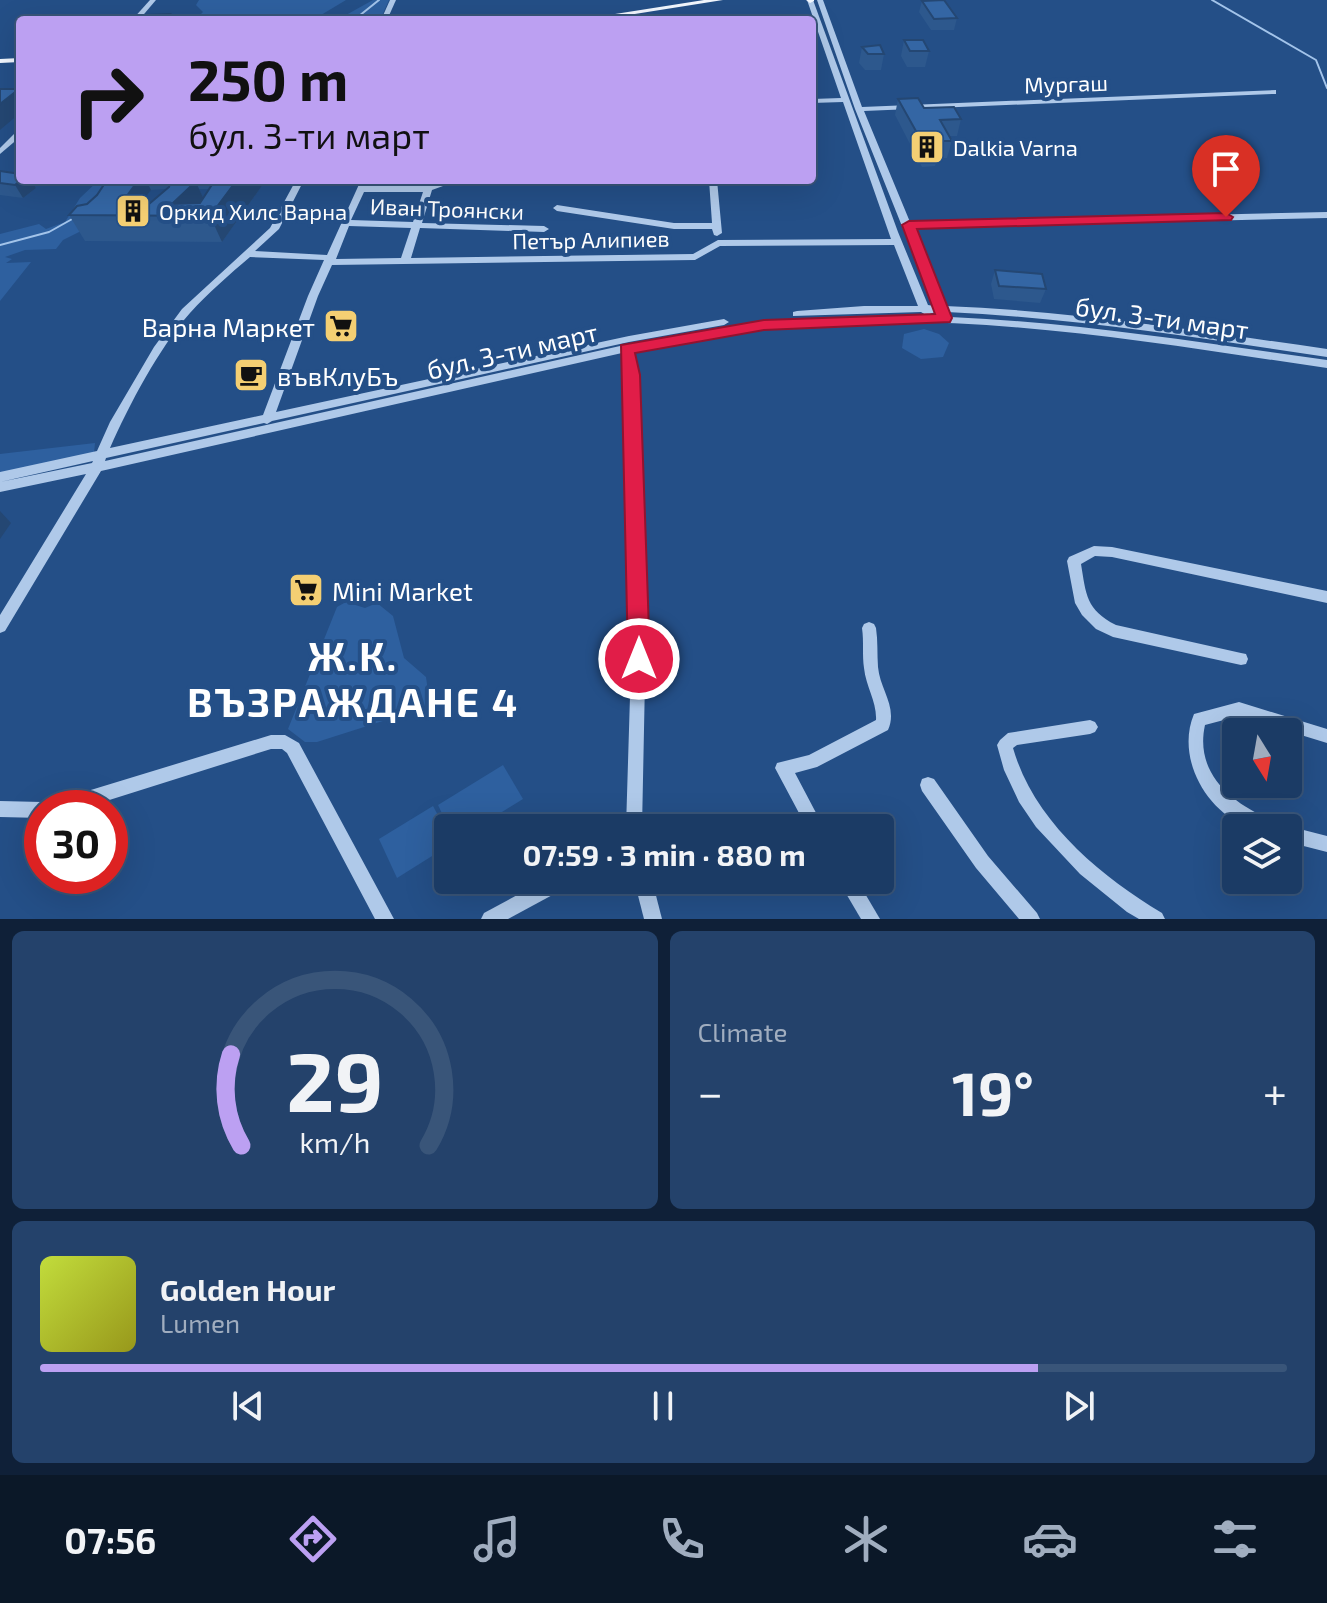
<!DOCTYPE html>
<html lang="en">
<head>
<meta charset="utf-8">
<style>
	body { margin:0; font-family:"Exo 2",sans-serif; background:#24426b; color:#f1f3f6; height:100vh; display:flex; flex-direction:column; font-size:30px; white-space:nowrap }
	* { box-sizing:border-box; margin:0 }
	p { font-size:26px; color:#a0adbf }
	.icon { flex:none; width:44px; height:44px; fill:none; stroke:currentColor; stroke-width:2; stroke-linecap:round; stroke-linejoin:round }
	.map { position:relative; height:919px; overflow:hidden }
	.side { display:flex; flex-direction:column; gap:12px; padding:12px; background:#0f2038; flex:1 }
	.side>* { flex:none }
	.guide { position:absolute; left:16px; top:16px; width:800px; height:168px; border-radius:8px; box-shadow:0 8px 32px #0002,0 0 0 2px #395579; background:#bca0f2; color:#111; overflow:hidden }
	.needle { width:52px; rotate:169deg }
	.fabs { position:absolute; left:1222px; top:718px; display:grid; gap:16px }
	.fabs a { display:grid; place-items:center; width:80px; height:80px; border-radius:8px; background:#1b3b65; box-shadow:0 8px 32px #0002,0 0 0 2px #395579; font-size:40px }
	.speed { position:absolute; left:24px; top:790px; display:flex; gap:16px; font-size:40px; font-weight:700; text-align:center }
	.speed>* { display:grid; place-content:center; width:104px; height:104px; border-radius:50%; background:#1b3b65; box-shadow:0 8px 32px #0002,0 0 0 2px #395579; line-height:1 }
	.speed .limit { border:12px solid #d22; background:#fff; color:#111 }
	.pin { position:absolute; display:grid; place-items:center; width:68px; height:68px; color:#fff; margin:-82px -34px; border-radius:50% 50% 50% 0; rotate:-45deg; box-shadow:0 0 8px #0007 }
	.pin .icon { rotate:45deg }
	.me { position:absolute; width:88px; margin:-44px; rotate:0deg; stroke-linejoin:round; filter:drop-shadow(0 0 6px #0008) }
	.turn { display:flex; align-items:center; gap:28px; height:168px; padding:0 40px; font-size:36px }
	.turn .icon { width:104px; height:104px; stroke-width:2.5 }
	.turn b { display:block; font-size:56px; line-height:68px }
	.big { font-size:60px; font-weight:700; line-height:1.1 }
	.side .card { flex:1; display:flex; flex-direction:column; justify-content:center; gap:12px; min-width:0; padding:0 28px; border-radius:12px; background:#24426b }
	.side .dial { align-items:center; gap:0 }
	.dial svg { height:208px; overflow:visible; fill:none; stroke:#395579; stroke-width:7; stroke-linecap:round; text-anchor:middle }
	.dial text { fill:#f1f3f6; stroke:none }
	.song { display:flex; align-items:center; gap:24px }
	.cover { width:96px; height:96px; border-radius:12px; background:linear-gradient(135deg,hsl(70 70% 55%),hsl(60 70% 35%)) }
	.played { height:8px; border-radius:4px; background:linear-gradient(90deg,#bca0f2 80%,#395579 80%) }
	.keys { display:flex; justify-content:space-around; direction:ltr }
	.heat { display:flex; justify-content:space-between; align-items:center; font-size:44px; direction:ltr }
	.side .tiles { flex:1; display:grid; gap:12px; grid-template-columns:1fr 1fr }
	.card:last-child { grid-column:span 2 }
	.trip { position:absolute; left:434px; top:814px; width:460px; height:80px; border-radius:8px; background:#1b3b65; box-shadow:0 8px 32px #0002,0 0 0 2px #395579; font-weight:700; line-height:80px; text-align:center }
	.menu { display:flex; height:128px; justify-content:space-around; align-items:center; background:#0b1828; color:#a0adbf }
	.menu .icon { width:56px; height:56px }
	.menu .current { color:#bca0f2 }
	.menu b { font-size:36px; color:#f1f3f6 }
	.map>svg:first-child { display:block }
	.green { fill:#2e609f }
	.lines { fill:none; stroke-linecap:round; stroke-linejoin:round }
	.stream { stroke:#a3c4ea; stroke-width:2 }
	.minor { fill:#afc9e9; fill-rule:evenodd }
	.major { fill:#f2f7fe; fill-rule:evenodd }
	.wall { fill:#2d588d; fill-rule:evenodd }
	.shaded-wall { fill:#244773 }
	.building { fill:#3466a4; stroke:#244773; stroke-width:2 }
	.route { fill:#e11d48; stroke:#92132f; stroke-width:2 }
	.labels { text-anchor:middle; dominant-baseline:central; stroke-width:8; stroke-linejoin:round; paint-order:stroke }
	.far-street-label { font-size:22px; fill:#fff; stroke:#244f87 }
	.far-poi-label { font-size:22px; fill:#fff; stroke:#244f87; text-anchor:start }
	.street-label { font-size:26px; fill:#fff; stroke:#244f87 }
	.poi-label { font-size:26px; fill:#fff; stroke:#244f87; text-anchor:start }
	.near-district-label { font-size:40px; font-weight:bold; letter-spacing:2px; fill:#fff; stroke:#244f87 }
</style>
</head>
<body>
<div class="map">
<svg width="1327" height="919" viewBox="0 0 1327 919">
	<rect width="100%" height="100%" fill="#244f87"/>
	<g class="green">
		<path d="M199,0H346L321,15L308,17L223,19L200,15L203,12L196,5Z"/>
		<path d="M373,0H389L380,20H337Z"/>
		<path d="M99,180H140L101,221L63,240L56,249L25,250L5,257L12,259L6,263L31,262L0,301V234L39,224L46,229L65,222L80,198Z"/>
		<path d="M924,329L939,334L949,343L943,357L921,359L902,348L904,334Z"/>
		<path d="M95,443L94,453L0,474V454Z"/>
		<path d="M346,602L365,608L377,603L393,616L404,658L426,677L430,706L317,742H305L288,729L337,607Z"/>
		<path d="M503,765L523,799L476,828H449L438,805Z"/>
		<path d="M433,806L448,834V846L397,878L379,839Z"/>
	</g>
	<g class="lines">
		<g class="stream">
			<path d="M1212,0L1316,60L1327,88"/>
			<path d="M354,20L379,0"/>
			<path d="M0,245L49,232L74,218"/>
		</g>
		<g class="minor">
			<path d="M150,0H156L139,20H132Z"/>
			<path d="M390,0H396L387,20H381Z"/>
			<path d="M807,0H813L898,232L928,305L934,306L855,109L817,0H823L862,107L1276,90V94H1273L864,111L910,222L1327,212V218L912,228L945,306C1073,311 1200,331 1327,349V357C1201,338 1075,318 947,312L942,315C931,312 936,312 926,315L921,312L793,316V312L797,311L864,306H918L894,245L720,246L695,260L332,265L318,296L276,412L629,336L724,319L729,322L724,325L629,342L272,421L267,424L264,423L106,458L105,461L638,342C714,328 790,318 867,316C1021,313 1175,339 1327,360V368C1175,346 1022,319 868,322C788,324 710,334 633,350L637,375L646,631L642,828H626L632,631L627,375L622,353L101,471L5,631L0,633V615L86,474L0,492V482L92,463L93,461L0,482V472L97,451L110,422L154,347L182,309L270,228L296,180H304L279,229L255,251L327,255L361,180H369L366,186H427L442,180L471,181L472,183L468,186H443L432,190L422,223L544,226L549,229L544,232L420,228L411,258L693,254L718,240L891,239L843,102L812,103V99L841,98ZM364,192H423L413,222L351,220ZM349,226L411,228L401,258L336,259ZM250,257L324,260L308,296L263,415L110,448C129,405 159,348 190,313C208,293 230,274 250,257Z"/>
			<path d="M17,131H20V137L0,154V148Z"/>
			<path d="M709,180H717L722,233L717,236L714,235L712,229H674L557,211L553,208L557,205L674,223H712Z"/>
			<path d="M1094,546L1112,547L1327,591V603L1112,557L1095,556L1081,564C1086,594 1086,610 1116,625L1241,653L1246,654L1248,659L1246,664L1241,665L1113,637L1096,629L1082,615L1075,603L1067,561L1069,557Z"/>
			<path d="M869,622L874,624L876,628C878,641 877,654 878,667C880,690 898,707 888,730L817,767L795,773L824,828H807L775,768L777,763L809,755L876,720C877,702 866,687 864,668C862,655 864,642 862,628L864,624Z"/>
			<path d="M1239,702L1327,729V743L1239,716L1205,725C1194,775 1234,805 1276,822L1278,828C1269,828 1256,830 1247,827C1205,810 1176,757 1194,714Z"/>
			<path d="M1090,720L1095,722L1098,727L1095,732L1090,734L1017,745L1013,748C1034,821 1099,875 1162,913L1165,919H1139L1127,912L1080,874L1036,827L1019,802L1004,770L997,745L1000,740L1008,733Z"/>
			<path d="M271,735H285L299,743L394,919H375L287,753L282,749H271L84,808H50L52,802L58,800Z"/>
			<path d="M928,777L934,779L988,856L1037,913L1040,919H1019L976,868L922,791L920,785L922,779Z"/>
			<path d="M0,801L42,802L48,804L49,808H42V818L0,817Z"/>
			<path d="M1288,826L1327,836V852L1288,842V828H1282Z"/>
			<path d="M545,880H572L569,886L508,919H481L484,913Z"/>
			<path d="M634,880H652L662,919H644Z"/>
			<path d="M838,880H857L880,919H861Z"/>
		</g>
		<g class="major">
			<path d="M704,0H723L597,20H577Z"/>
			<path d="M806,0H814V1L810,3Z"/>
			<path d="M20,58V62L0,63V59Z"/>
		</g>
	</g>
	<g class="wall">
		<path d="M922,1L957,18L954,30H931L919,12Z"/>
		<path d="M904,40L929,51L925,67H907L901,56Z"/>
		<path d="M862,47L884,54L881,70H865L859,63Z"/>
		<path d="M898,99L924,108L961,119L957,136H949L952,141L947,158H938L935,166L922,167L895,115Z"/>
		<path d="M0,171L20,180H31L36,188L23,198L0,195Z"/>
		<path d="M107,180H266L222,242L85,241L69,215L87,204L97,195ZM166,189L149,204H148L145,198L151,190ZM199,189H209L203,198Z"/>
		<path d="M995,270L1046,289L1040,303L994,299L991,284Z"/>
	</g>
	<g class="shaded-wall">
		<path d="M19,89L20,113L0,130V104Z"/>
		<path d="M21,180H31L36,188L23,198L15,185Z"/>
		<path d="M126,180H146L151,190L145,198L150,209L121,204L124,182Z"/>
		<path d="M192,180H195L205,202L202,213L172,204Z"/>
		<path d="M237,180H266L222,242L210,216Z"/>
		<path d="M0,511L11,523L0,539Z"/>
		<path d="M308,579L311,583L312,594L300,597L298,592Z"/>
	</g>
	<g class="building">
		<path d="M944,0L957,18L934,19L922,1Z"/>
		<path d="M170,14L166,20H140L144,15Z"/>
		<path d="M904,40H923L929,51H910Z"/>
		<path d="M880,45L884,54H868L862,47Z"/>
		<path d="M0,89H19L0,104Z"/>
		<path d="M918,98L924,108L954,107L961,119L940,120L952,141H936L940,149H926L898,99Z"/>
		<path d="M0,171L20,174L21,180L15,185L0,183Z"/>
		<path d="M107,180H126L124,182H137L121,204H149L169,187L171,180H192L190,187L172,204L200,203L215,180H237L210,216L69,215L77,206L87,204L97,195Z"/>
		<path d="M995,270L1042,274L1046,289L999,286Z"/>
		<path d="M308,579L310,589L298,592L297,582Z"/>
	</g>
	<path class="route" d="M1226,213L1233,217L1231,220L917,229L952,318L950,322L764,330L635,353L640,375L650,659L647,666L639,669L631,666L628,659L621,345L764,320L935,314L902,225L909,221Z"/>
	<defs>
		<g id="building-square" transform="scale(1.8)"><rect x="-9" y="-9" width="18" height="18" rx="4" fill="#f4cf73" stroke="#244f87"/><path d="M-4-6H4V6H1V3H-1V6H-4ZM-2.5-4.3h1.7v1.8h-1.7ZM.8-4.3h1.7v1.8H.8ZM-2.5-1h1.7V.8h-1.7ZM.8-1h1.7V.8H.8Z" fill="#111"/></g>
		<g id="supermarket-square" transform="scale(1.8)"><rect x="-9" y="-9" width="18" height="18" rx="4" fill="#f4cf73" stroke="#244f87"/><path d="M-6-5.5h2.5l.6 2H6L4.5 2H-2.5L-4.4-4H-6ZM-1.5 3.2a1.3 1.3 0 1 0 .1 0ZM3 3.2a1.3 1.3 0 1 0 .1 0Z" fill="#111"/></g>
		<g id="cafe-square" transform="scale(1.8)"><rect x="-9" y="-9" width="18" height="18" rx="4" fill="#f4cf73" stroke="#244f87"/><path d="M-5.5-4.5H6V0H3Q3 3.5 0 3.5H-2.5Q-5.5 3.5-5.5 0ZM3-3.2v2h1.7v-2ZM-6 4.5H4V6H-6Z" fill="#111"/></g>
	</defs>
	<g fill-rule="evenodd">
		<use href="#building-square" x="927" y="147"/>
		<use href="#building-square" x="133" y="211"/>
		<use href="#supermarket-square" x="341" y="326"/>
		<use href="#cafe-square" x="251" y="375"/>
		<use href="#supermarket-square" x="306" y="590"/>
	</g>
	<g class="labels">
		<g class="far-street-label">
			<text transform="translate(1066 83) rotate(-2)">Мургаш</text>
			<text transform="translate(447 208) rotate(2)">Иван Троянски</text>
			<text transform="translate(591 239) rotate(-1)">Петър Алипиев</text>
		</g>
		<g class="far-poi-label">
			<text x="953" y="147">Dalkia Varna</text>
			<text x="159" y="211">Оркид Хилс Варна</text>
		</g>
		<g class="street-label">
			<text transform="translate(1162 317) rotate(8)">бул. 3-ти март</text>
			<text transform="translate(512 350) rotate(-13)">бул. 3-ти март</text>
		</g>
		<g class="poi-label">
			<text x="315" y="326" text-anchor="end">Варна Маркет</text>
			<text x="277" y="375">въвКлуБъ</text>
			<text x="332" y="590">Mini Market</text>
		</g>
		<g class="near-district-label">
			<text x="353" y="655">Ж.К.<tspan x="353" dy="46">ВЪЗРАЖДАНЕ 4</tspan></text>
		</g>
	</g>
</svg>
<div class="fabs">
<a><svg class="needle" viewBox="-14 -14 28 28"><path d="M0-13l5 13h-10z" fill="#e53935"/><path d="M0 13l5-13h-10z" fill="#a0adbf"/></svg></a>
<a><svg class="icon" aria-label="layers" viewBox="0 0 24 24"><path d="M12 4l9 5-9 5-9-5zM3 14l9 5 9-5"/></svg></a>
</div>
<div class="speed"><div class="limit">30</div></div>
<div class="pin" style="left:1226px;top:217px;background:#d93025"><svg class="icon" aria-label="arrive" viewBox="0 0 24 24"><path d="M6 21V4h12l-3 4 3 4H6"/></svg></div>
<svg class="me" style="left:639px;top:659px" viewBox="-20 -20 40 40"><circle r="17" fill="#e11d48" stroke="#fff" stroke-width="3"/><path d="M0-11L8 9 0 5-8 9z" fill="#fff"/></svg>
<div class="trip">07:59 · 3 min · 880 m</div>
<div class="guide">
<div class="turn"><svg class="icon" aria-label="right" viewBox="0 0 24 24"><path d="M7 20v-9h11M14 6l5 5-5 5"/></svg><div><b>250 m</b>бул. 3-ти март</div></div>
</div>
</div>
<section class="side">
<div class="tiles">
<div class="card dial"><svg viewBox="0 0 100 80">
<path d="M14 69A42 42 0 1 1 86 69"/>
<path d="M14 69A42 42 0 0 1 10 34" stroke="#bca0f2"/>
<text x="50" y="56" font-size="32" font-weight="700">29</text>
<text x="50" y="72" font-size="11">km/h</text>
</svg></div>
<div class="card"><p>Climate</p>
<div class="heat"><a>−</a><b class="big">19°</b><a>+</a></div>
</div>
<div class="card">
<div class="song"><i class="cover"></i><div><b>Golden Hour</b><p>Lumen</p></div></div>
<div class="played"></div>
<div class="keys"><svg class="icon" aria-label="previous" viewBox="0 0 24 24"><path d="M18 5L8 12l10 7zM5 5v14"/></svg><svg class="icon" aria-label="pause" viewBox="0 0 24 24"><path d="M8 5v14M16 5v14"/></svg><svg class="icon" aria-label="next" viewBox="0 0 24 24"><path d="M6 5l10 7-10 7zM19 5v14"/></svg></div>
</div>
</div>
</section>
<nav class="menu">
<b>07:56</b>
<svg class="icon current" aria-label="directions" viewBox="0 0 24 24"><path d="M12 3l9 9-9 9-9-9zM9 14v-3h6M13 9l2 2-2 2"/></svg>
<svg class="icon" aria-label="music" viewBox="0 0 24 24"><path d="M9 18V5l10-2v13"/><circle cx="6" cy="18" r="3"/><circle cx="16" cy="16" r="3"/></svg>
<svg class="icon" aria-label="phone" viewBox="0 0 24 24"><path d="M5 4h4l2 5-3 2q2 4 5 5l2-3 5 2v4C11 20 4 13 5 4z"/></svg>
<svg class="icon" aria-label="climate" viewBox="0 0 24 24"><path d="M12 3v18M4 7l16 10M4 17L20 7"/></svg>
<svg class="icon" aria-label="car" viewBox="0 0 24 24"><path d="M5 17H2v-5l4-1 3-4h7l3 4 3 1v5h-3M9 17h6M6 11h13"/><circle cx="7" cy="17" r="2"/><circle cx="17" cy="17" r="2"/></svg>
<svg class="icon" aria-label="filters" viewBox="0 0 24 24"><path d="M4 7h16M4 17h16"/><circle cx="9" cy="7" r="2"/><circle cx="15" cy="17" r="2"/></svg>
</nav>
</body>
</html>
